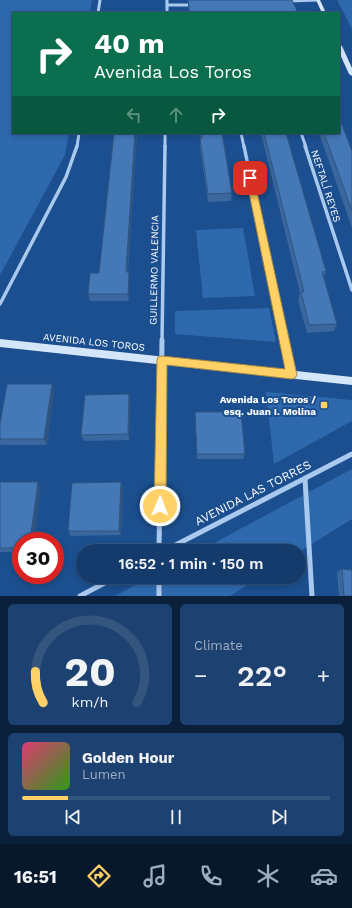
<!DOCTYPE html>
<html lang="en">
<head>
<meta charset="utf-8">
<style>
	body { margin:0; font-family:"Work Sans",sans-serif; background:#1d4271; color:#f1f3f6; height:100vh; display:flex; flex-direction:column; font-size:15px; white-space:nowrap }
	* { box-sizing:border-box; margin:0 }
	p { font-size:13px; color:#9dadc1 }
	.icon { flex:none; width:22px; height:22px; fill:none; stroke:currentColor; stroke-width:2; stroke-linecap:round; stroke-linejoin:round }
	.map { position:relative; height:596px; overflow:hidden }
	.side { display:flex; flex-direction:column; gap:8px; padding:8px; background:#0b203b; flex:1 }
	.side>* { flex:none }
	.guide { position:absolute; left:12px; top:12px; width:328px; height:122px; border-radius:0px; box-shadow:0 2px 6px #0003,0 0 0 1px #33557e; background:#0b6e4f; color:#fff; overflow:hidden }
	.speed { position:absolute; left:12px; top:532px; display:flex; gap:8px; font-size:20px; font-weight:700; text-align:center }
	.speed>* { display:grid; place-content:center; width:52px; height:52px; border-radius:50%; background:#143b6b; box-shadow:0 2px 6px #0003,0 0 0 1px #33557e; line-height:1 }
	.speed .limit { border:6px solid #d22; background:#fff; color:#111 }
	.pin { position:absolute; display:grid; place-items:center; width:34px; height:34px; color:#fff; margin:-17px; border-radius:8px; box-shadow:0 2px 6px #0006 }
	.me { position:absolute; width:44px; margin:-22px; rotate:1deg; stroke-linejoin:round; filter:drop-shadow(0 0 3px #0008) }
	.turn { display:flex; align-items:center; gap:14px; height:84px; padding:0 16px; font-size:18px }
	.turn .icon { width:52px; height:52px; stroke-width:2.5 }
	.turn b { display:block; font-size:28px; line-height:34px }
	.lanes { display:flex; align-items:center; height:38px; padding:0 16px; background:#0003; justify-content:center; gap:20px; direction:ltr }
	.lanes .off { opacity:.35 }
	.big { font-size:30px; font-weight:600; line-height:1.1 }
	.side .tile { flex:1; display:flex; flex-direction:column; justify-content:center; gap:6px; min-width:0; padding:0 14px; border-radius:6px; background:#1d4271 }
	.side .dial { align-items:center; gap:0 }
	.dial svg { height:104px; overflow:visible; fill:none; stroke:#33557e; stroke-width:7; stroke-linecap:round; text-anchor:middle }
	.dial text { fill:#f1f3f6; stroke:none }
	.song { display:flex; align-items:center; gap:12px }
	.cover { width:48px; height:48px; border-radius:6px; background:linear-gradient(135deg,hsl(340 70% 55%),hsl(110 70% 35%)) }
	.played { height:4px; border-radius:2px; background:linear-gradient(90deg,#ffd166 15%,#33557e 15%) }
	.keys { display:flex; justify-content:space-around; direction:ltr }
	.heat { display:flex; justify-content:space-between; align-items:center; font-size:22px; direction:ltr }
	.side .tiles { flex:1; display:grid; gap:8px; grid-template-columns:1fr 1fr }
	.tile:last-child { grid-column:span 2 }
	.trip { position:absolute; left:76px; top:544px; width:230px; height:40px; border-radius:20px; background:#143b6b; box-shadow:0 2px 6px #0003,0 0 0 1px #33557e; font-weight:600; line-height:40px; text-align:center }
	.tabs { display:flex; height:64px; justify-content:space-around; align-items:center; background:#08182b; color:#9dadc1 }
	.tabs .icon { width:28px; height:28px }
	.tabs .on { color:#ffd166 }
	.tabs b { font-size:18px; color:#f1f3f6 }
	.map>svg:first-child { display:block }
	.green { fill:#2e69ad }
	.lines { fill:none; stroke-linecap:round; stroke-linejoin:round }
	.street-far2 { stroke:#a9c9ee; stroke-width:3 }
	.street-far1 { stroke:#a9c9ee; stroke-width:3.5 }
	.street { stroke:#a9c9ee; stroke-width:5 }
	.secondary { fill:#d6e6fa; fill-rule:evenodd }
	.wall { fill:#3a679d }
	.shaded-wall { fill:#305480 }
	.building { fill:#4478b7; stroke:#305480 }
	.route { fill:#ffd166; stroke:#a68842 }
	.poi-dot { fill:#ffd166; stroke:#1b4f8f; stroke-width:1.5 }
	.labels { text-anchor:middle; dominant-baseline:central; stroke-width:4; stroke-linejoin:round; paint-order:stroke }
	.street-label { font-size:10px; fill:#fff; stroke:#1b4f8f }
	.poi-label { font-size:10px; font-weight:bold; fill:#fff; stroke:#1b4f8f; text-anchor:end }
	.near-street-label { font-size:12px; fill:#fff; stroke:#1b4f8f }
</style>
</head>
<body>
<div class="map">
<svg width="352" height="596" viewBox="0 0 352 596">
	<rect width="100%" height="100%" fill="#1b4f8f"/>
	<g class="green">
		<path d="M0,0H92L90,13H13V133H69L65,155L0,275Z"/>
		<path d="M337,0H352V29Z"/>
		<path d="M243,228L255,296L203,298L196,230Z"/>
		<path d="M269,308L276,342L175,334V311Z"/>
		<path d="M266,392L352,400V421L274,464Z"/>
		<path d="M352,469V519L299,552V551H199Z"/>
		<path d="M150,577H260L230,596H115Z"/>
	</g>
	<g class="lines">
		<g class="street-far2">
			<path d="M167,0V13"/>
			<path d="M288,1L318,0"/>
			<path d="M167,5H192"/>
			<path d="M98,13L100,0"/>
			<path d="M241,133L244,147"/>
			<path d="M301,133L306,147"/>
			<path d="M77,147L79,133"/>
			<path d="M165,147V133"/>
		</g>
		<g class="street-far1">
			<path d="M244,146L284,341"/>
			<path d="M305,146L352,290"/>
			<path d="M0,304L66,177L77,146"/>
			<path d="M162,341L165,146"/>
		</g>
		<g class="street">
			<path d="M284,340L291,375"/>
			<path d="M305,479L312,596"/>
			<path d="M159,551L162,340"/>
			<path d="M164,551L352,454"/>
			<path d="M159,577V596"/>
			<path d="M80,596L116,577"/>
		</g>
		<g class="secondary">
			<path d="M316,0H320L326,13H322Z"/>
			<path d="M339,44L342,46L352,68V76L349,74L339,52Z"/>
			<path d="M0,339L352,377V385L0,347Z"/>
		</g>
	</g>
	<g class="wall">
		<path d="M186,0H292L298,13H189L188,7V1H187Z"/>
		<path d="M114,133H137L128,272H129V301H90L88,294L99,273Z"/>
		<path d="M199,133H222L232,193L231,201L208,202L200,147V139Z"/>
		<path d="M261,133H286L326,271L324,277L337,324L334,331L307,333L298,300L300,293Z"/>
		<path d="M319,133H339L352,151V228Z"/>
		<path d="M54,391L47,445H1L0,444V424Z"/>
		<path d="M130,400L129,440L84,441L81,435Z"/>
		<path d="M195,412L245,454L243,459H197L195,419Z"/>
		<path d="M0,482L41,487L21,541V552H0Z"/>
		<path d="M123,487L121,535L71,536L68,531Z"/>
		<path d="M342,569L352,596H339L337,572Z"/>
	</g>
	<g class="shaded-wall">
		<path d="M135,133H137L127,280L126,272Z"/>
		<path d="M129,272V301L128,294Z"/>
		<path d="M52,384L54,391L47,445L44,439Z"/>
		<path d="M129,394L130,400L129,440L128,434Z"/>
		<path d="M38,482L41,487L34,541H30Z"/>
		<path d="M121,482L123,487L121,535L119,531Z"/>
	</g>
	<g class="building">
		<path d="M188,0H292L298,13H190Z"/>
		<path d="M339,117L352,151V211L324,133H339Z"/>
		<path d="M114,133H135L126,272H129L128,294H88L90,273H99Z"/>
		<path d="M201,133H222L232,193L208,194L200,138H202Z"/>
		<path d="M264,133H286L326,271L322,272L337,324L309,325L301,292H304Z"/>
		<path d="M7,384H52L44,439H0V424Z"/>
		<path d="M129,394L128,434L81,435L85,395Z"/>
		<path d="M195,412H241L245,454H197Z"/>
		<path d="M0,482H38L30,541H21V548H0Z"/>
		<path d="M121,482L119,531H68L72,483Z"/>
		<path d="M342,569L352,570V596H344Z"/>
	</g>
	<path class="route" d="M247,176H250L254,178L297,375L295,378L292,379L167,365L166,506L164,510L160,512L156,510L154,506L157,360L158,357L162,356L285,369L246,178Z"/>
	<rect class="poi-dot" x="320" y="401" width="8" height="8" rx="2"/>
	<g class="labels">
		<g class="street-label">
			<text transform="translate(326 186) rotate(72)">NEFTALÍ REYES</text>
			<text transform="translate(154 270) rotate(-89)">GUILLERMO VALENCIA</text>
			<text transform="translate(94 342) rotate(6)">AVENIDA LOS TOROS</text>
		</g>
		<g class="poi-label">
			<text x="316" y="399">Avenida Los Toros /<tspan x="316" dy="12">esq. Juan I. Molina</tspan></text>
		</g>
		<g class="near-street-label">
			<text transform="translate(253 493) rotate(-27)">AVENIDA LAS TORRES</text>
		</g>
	</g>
</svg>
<div class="speed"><div class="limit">30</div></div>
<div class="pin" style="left:250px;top:178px;background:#d93025"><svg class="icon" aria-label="arrive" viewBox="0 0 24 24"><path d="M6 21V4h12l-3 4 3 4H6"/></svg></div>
<svg class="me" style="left:160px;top:506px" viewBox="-20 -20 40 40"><circle r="17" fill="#ffd166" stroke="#fff" stroke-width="3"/><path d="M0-11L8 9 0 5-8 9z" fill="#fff"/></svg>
<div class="trip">16:52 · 1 min · 150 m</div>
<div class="guide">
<div class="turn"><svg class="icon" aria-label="right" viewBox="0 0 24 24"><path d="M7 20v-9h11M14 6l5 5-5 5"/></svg><div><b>40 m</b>Avenida Los Toros</div></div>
<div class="lanes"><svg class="icon off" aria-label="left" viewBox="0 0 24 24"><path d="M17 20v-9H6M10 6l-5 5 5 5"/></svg><svg class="icon off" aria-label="ahead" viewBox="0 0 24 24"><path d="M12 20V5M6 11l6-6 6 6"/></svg><svg class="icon" aria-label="right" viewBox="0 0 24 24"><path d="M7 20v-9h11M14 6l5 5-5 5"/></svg></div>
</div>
</div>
<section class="side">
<div class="tiles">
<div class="tile dial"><svg viewBox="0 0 100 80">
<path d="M14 69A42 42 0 1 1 86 69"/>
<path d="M14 69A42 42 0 0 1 8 45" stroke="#ffd166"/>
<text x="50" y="56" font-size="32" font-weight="700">20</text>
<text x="50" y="72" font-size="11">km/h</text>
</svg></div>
<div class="tile"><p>Climate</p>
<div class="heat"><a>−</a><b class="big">22°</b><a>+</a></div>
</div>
<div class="tile">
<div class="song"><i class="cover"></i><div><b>Golden Hour</b><p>Lumen</p></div></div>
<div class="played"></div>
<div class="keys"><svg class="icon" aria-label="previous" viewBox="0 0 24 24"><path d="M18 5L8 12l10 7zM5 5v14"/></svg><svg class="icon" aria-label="pause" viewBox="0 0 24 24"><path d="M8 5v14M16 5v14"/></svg><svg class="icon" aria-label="next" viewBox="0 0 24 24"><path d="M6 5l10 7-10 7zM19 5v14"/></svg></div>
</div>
</div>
</section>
<nav class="tabs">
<b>16:51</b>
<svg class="icon on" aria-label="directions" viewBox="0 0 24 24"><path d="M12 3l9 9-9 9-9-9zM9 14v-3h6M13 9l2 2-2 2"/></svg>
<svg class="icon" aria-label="music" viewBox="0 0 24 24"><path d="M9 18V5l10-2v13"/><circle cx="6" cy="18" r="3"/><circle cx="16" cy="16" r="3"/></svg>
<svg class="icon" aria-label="phone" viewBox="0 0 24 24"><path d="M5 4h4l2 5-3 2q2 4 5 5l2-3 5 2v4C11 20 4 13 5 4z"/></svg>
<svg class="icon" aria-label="climate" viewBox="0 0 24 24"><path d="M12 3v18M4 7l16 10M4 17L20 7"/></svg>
<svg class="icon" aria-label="car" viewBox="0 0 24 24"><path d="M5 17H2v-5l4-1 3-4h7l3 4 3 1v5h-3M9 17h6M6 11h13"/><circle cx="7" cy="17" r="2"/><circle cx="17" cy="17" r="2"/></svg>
</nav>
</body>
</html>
